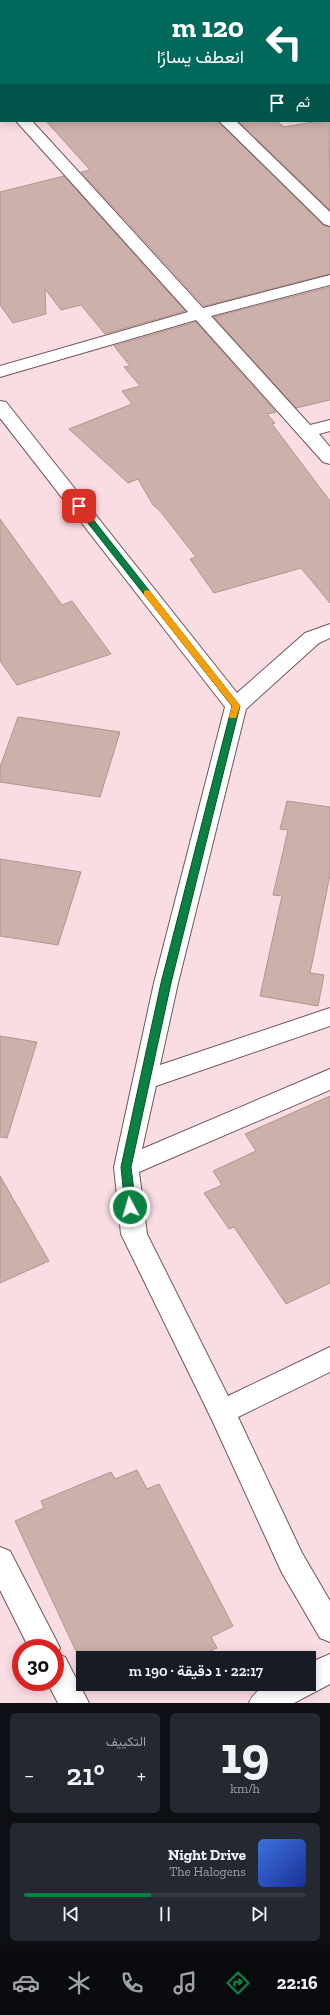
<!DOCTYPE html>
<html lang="ar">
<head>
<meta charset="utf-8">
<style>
	body { margin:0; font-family:"Zilla Slab",Vazirmatn,serif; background:#242831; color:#f1f3f6; direction:rtl; height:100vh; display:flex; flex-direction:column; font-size:15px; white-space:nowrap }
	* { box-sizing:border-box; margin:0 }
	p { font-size:13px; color:#9ea1a6 }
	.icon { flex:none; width:22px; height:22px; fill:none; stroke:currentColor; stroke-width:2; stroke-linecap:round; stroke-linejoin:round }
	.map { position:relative; height:1703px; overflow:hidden; direction:ltr }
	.sheet { display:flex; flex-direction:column; gap:10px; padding:10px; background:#0d0f14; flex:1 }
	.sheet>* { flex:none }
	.top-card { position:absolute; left:0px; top:0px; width:330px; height:122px; box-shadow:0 2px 10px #0003; direction:rtl; background:#00695c; color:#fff; overflow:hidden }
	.speed { position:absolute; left:12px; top:1639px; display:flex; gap:8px; font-size:20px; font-weight:700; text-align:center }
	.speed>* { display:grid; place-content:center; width:52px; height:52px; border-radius:50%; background:#171b24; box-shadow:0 2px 10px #0003; line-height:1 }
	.speed .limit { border:6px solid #d22; background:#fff; color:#111 }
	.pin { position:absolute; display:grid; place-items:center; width:34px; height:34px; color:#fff; margin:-17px; border-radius:8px; box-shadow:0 2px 6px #0006 }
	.me { position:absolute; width:44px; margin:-22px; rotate:354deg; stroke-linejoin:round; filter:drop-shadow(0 0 3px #0008) }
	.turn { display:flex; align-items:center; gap:14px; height:84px; padding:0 20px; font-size:18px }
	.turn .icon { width:52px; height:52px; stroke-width:2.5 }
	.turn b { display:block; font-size:28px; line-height:34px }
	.then { display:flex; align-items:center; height:38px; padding:0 20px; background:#0003; gap:8px; font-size:15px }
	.big { font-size:30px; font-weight:600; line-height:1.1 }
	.sheet .card { flex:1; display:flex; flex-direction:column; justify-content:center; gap:6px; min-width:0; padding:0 14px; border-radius:6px; background:#242831 }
	.sheet .dial { align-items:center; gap:0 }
	.dial b { font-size:52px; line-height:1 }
	.song { display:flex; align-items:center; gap:12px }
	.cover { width:48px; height:48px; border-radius:6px; background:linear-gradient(135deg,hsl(220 70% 55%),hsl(230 70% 35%)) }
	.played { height:4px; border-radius:2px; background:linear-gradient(90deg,#0b8043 45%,#363941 45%) }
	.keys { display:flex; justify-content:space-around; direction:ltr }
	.heat { display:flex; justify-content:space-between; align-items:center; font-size:22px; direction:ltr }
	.sheet .tiles { flex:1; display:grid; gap:10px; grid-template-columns:1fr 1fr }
	.card:last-child { grid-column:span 2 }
	.trip { position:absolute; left:76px; top:1651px; width:240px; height:40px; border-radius:0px; background:#171b24; box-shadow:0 2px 10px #0003; font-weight:600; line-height:40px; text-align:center; direction:rtl }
	.tabs { display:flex; height:64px; justify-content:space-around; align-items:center; background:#090b0e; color:#9ea1a6 }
	.tabs .icon { width:28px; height:28px }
	.tabs .selected { color:#0b8043 }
	.tabs b { font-size:18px; color:#f1f3f6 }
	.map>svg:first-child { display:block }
	.building { fill:#ccb0a9; stroke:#b0968f }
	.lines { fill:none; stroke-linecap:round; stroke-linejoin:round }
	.minor-casing { stroke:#6f565b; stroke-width:2 }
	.minor { fill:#fff; fill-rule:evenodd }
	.route { fill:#0b8043; stroke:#07532c }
	.slow { fill:#f59e0b }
</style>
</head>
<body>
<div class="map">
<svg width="330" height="1703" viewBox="0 0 330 1703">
	<rect width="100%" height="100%" fill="#fadde2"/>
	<g class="building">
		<path d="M329,119L330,210L238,121H277L284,127L319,121H329Z"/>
		<path d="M46,121H218L323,225L330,227V274L204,306L81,172L90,170Z"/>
		<path d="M64,176L185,311L105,334L81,305L61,310L45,289L46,314L13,323L0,305V192Z"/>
		<path d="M330,287V400L296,408L214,317Z"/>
		<path d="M196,322L276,412L267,414L275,423L272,424L330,501V603L301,568L214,593L190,559L196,557L160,511L153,505L138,479L128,483L69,429L132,404L122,391L140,386L124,367L130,366L114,346Z"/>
		<path d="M0,519L62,605L72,601L111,654L17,685L0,661Z"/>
		<path d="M18,717L120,732L100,797L0,782V767Z"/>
		<path d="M287,801L330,807V875L310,973L324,975L318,1006L260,996L282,896L273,895L288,830L280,829Z"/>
		<path d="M0,859L81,872L58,945L0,936Z"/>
		<path d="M0,1036L37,1042L7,1138L0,1137Z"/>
		<path d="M330,1096V1283L286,1304L234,1227L229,1229L204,1193L222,1185L213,1171L256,1151L245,1134Z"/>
		<path d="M0,1176L49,1261L0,1283Z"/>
		<path d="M137,1470L147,1489L159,1484L233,1626L211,1637L217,1648L196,1658H83V1666L15,1521L44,1508L41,1501L72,1488L111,1472L115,1479Z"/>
	</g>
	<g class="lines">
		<g class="minor-casing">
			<g id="minor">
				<path d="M95,0H109L110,1H96Z"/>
				<path d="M296,0H320L321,1H297Z"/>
				<path d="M324,0H330V7L329,1Z"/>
				<rect x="329" y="19" width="1" height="9"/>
				<path d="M0,90L1,91V101L0,100Z"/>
				<path d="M16,121H32L203,308L330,275V285L211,316L310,425L330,420V431L319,434L330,447V464L323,462L196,320L0,377V366L188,312Z"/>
				<path d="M219,121H236L330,212V226L324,224Z"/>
				<path d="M0,401L6,402L237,693L305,633L330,624V638L319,643L246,709L178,983L160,1065L330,1008V1026L156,1086L142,1149L330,1069V1090L139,1172L147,1234L228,1396L330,1347V1372L238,1417L302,1553L330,1601V1642L320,1638L282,1573L212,1420L121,1234L114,1167L154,983L225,707L0,418Z"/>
				<path d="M0,1547L10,1551L55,1638L60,1648L57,1654L65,1657L89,1703H58L47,1682H55V1648H29L0,1590Z"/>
				<path d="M330,1654V1684L294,1703H249C260,1678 286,1684 309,1684V1663Z"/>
			</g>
		</g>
		<use href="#minor" class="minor"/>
	</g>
	<path class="route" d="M76,504H81L240,706L171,983L131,1167L136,1207L130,1212L125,1207L121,1167L161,983L232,706L76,508Z"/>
	<path class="slow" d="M147,590L150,591L239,704L240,706L236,718H230L229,716L232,706L144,595V591Z"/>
</svg>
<div class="speed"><div class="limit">30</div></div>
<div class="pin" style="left:79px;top:506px;background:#d93025"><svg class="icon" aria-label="arrive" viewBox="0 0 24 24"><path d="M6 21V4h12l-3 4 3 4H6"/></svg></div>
<svg class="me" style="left:130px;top:1207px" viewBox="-20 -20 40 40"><circle r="17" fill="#0b8043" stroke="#fff" stroke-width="3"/><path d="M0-11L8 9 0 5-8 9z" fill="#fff"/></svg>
<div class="trip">22:17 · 1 دقيقة · 190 m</div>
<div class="top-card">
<div class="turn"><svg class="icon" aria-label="left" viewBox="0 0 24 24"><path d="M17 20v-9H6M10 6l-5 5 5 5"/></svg><div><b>120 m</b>انعطف يسارًا</div></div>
<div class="then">ثم<svg class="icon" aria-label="arrive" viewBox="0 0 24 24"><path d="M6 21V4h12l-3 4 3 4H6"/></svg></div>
</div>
</div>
<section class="sheet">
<div class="tiles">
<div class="card dial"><b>19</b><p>km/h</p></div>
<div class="card"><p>التكييف</p>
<div class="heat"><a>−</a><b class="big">21°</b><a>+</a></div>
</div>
<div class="card">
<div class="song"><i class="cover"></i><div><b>Night Drive</b><p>The Halogens</p></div></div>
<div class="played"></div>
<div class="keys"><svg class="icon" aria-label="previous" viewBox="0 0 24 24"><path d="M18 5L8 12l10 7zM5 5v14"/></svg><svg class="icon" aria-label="pause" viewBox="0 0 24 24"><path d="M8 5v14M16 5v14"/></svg><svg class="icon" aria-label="next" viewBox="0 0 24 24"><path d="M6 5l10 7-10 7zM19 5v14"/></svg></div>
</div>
</div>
</section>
<nav class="tabs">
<b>22:16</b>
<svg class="icon selected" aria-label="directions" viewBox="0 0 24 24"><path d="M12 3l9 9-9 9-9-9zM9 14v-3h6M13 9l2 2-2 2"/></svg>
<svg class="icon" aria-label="music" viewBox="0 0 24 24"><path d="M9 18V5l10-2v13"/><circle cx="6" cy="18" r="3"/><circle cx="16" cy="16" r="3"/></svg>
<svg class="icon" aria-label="phone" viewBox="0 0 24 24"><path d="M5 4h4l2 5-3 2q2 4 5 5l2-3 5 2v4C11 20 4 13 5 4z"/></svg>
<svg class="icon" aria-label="climate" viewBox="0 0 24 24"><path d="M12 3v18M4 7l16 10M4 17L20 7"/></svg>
<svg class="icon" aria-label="car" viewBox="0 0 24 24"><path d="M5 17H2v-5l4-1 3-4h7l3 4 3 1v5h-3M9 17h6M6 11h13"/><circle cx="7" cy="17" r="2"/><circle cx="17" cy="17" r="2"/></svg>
</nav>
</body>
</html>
